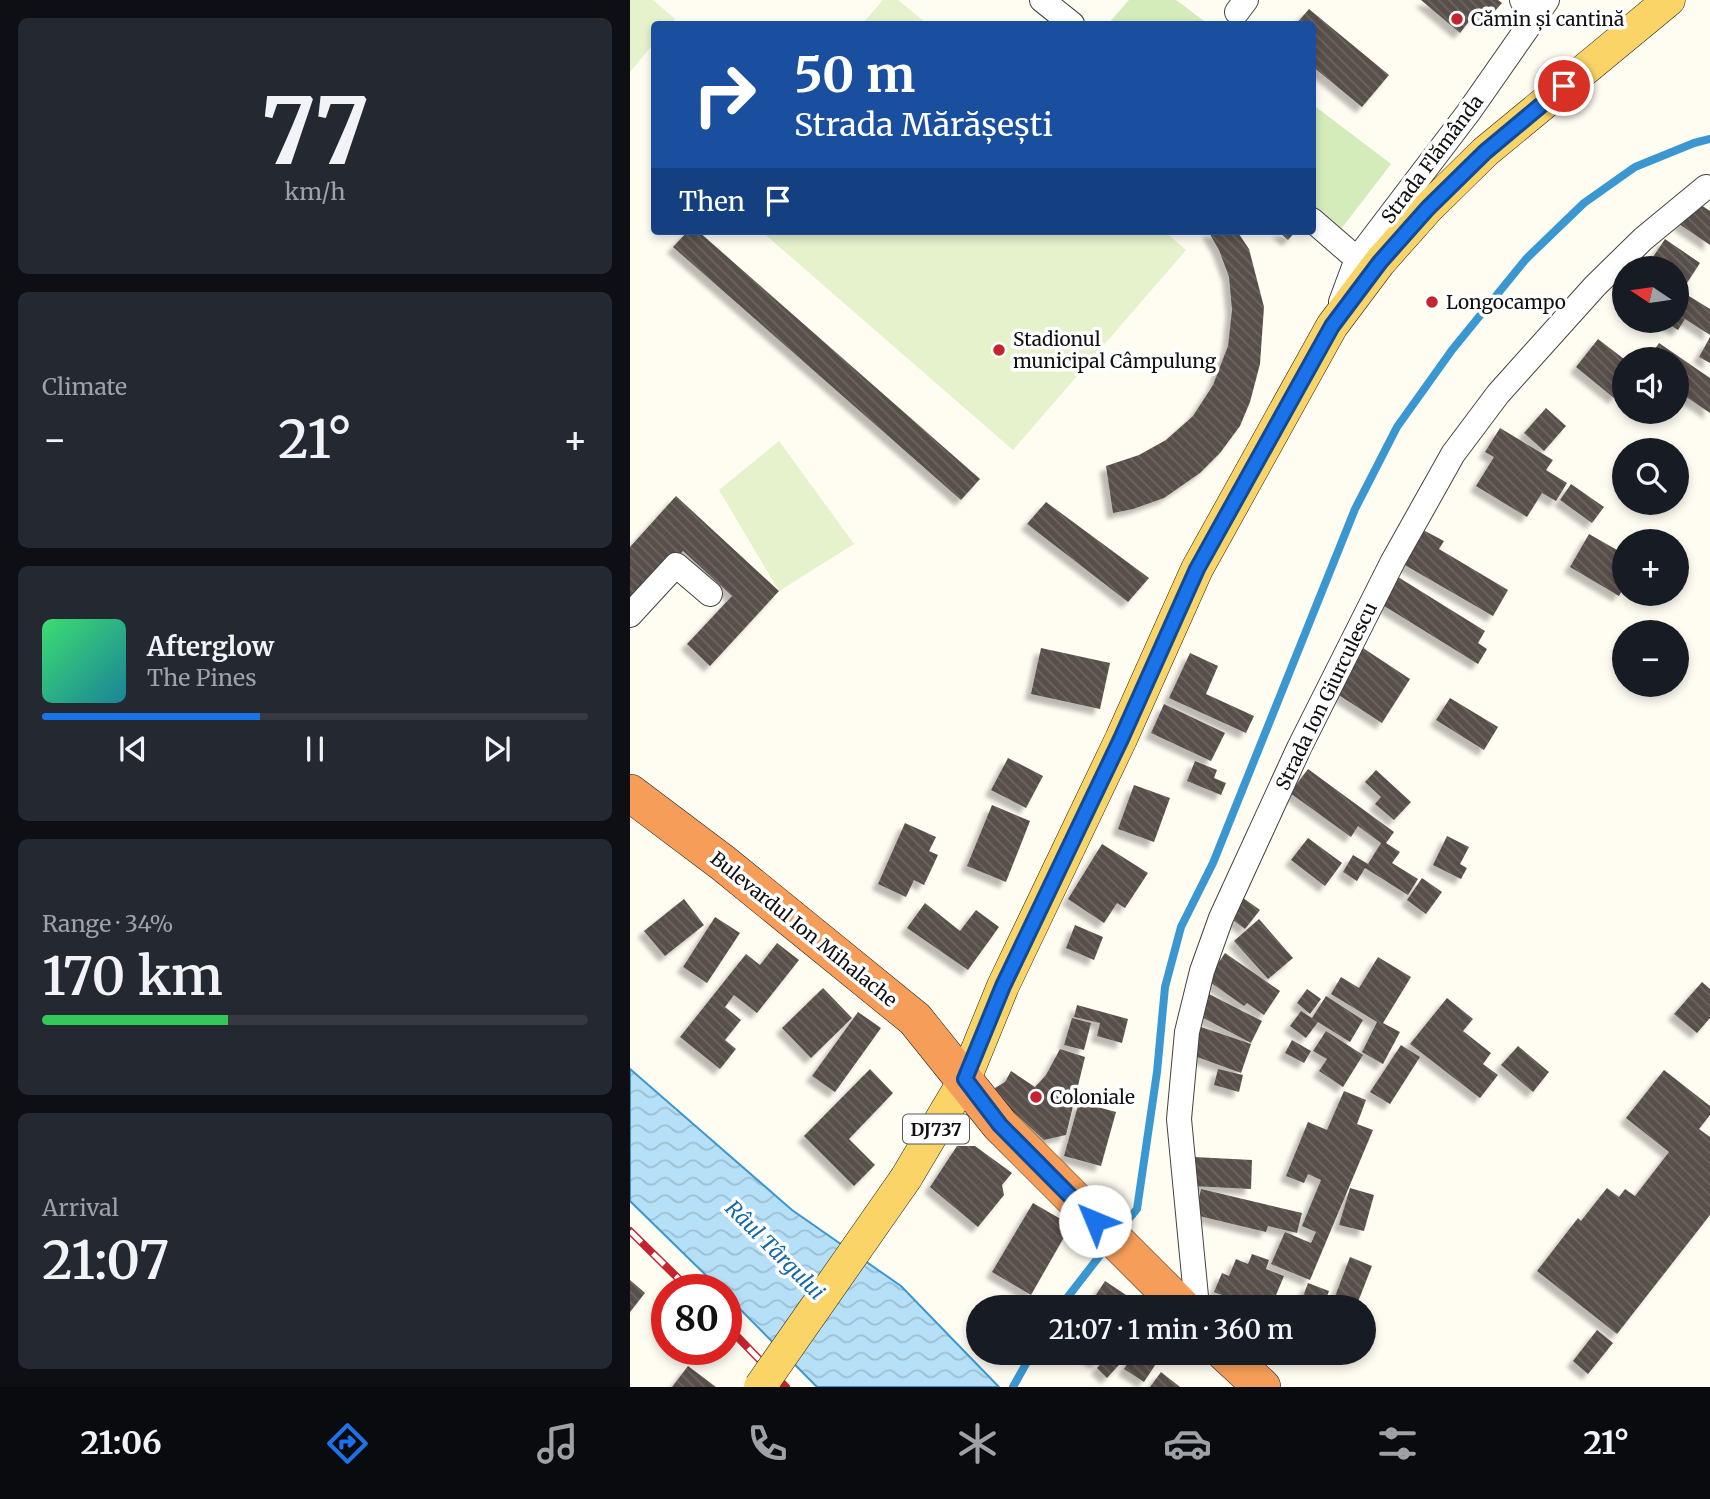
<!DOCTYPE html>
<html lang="en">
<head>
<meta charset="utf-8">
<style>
	body { margin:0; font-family:Merriweather,serif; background:#242831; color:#f1f3f6; height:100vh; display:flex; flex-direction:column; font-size:26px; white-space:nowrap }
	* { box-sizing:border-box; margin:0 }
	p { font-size:23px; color:#9ea1a6 }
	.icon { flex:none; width:38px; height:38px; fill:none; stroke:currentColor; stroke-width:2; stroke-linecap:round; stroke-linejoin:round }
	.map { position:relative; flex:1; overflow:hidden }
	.side { display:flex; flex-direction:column; gap:18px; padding:18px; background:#0d0f14; width:630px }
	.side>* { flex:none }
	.top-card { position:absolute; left:21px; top:21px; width:665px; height:214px; border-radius:7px; box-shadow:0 4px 10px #0003; background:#1a4fa0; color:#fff; overflow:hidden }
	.needle { width:46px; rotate:283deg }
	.fabs { position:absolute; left:982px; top:256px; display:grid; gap:14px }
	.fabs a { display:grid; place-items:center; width:77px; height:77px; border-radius:50%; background:#171b24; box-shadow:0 4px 10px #0003; font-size:35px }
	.speed { position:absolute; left:21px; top:1274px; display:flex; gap:14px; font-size:35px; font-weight:700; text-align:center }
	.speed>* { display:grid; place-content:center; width:91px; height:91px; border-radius:50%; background:#171b24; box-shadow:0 4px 10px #0003; line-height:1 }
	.speed .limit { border:10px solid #d22; background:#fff; color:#111 }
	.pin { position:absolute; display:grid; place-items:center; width:60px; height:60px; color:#fff; margin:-30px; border:4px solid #fff; border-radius:50%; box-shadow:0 2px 7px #0007 }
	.me { position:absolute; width:77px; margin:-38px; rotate:315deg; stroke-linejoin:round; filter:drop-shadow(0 0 5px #0008) }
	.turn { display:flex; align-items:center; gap:24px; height:147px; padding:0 28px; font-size:32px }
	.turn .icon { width:91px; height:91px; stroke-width:2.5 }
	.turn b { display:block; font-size:49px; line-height:60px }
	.then { display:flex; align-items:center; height:66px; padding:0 28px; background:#0003; gap:14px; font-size:26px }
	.big { font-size:52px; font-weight:600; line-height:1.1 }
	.side .card { flex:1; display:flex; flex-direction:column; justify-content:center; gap:10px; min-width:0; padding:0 24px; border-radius:10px; background:#242831 }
	.side .dial { align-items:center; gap:0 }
	.dial b { font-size:91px; line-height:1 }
	.song { display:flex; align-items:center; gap:21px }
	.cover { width:84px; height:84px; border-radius:10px; background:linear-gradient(135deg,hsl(140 70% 55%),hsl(190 70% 35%)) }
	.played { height:7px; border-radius:4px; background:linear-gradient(90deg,#1a73e8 40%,#363941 40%) }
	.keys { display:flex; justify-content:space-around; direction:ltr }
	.heat { display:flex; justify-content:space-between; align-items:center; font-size:38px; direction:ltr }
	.charge { height:10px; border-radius:5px; background:linear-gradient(90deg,#34c759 34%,#363941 0) }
	.trip { position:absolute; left:336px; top:1295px; width:410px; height:70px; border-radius:35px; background:#171b24; box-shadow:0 4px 10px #0003; font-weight:600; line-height:70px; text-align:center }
	.menu { display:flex; height:112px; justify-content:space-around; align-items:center; background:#090b0e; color:#9ea1a6 }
	.menu .icon { width:49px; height:49px }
	.menu .active { color:#1a73e8 }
	.menu b { font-size:32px; color:#f1f3f6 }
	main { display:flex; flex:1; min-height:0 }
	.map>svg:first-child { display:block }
	.park { fill:#d4ebba }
	.pitch { fill:#e5f2cc }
	.water { fill:url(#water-waves); stroke:#3b97d0; stroke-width:2 }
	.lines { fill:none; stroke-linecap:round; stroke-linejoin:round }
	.stream { stroke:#3b97d0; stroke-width:8 }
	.building { fill:url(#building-back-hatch); filter:url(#shadow) }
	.minor-casing { stroke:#434343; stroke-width:26 }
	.major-casing { stroke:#212121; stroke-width:33 }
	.highway-casing { stroke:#212121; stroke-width:38 }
	.minor { stroke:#fff; stroke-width:24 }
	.major { stroke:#fad467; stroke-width:32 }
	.highway { stroke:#f69e59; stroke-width:37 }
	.rail-casing { stroke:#c3242e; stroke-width:8 }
	.rail { stroke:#fff; stroke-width:5; stroke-dasharray:16; stroke-linecap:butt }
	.major-bridge-casing { stroke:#212121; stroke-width:33; stroke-linecap:butt }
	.major-bridge { stroke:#fad467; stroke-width:32 }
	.route-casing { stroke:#114b97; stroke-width:18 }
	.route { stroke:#1a73e8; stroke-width:12 }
	.poi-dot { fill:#c3242e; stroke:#fff; stroke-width:2.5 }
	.labels { text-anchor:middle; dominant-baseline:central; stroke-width:7; stroke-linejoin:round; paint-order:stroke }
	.shield { fill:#fff; stroke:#585858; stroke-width:2 }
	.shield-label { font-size:18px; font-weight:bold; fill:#101010 }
	.poi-label { font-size:19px; fill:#101010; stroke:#fff; text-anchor:start }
	.street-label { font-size:19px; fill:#101010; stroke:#fff }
	.water-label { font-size:21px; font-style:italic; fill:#1569a5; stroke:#fff }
</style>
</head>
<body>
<main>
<section class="side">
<div class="card dial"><b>77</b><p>km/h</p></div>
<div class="card"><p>Climate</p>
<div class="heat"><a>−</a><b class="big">21°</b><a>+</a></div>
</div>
<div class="card">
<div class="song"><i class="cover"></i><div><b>Afterglow</b><p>The Pines</p></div></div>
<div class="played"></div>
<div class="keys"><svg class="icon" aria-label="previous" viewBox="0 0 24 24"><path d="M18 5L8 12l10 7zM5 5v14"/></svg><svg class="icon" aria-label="pause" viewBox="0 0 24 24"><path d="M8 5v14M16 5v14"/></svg><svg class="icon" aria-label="next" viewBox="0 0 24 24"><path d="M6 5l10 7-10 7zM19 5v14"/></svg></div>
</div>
<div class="card"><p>Range · 34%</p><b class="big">170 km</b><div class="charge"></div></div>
<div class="card"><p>Arrival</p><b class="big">21:07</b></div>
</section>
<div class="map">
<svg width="1080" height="1387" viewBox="0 0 1080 1387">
	<defs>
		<pattern id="water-waves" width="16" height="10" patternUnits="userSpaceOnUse" patternTransform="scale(1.75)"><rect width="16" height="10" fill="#b6e0f7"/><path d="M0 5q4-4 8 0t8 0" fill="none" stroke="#9bbfd3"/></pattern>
		<pattern id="building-back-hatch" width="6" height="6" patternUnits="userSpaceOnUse" patternTransform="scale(1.75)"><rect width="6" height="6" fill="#59504c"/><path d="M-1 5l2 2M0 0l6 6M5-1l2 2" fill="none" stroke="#6c6561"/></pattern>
		<filter id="shadow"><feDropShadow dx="-6" dy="6" stdDeviation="2" flood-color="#0004"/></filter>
	</defs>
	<rect width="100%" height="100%" fill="#fffcf2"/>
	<g class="park">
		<path d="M499,0H546L578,24H478Z"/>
		<path d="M682,104L761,164L711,229L683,205Z"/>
	</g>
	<g class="pitch">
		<path d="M0,0H23L45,19L41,24H24V43L0,72Z"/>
		<path d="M253,0H268L297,24H232Z"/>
		<path d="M131,231H534L556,250L383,450Z"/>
		<path d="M149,441L224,544L149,591L89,490Z"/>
	</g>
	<path class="water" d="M0,1069L162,1210L271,1286L369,1387H187L96,1295V1290H91L0,1201Z"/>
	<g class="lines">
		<g class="stream">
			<path d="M488,1232L507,1209L527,1072L535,987L551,927L583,863L725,509L767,427L822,350L896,259L954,203L1005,167L1064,143L1080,139"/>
			<path d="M430,1307L478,1245"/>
			<path d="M383,1387L402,1353"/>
		</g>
	</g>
	<g class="building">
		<path d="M791,0H868L872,3L854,23L844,15L830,33Z"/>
		<path d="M679,9L759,75L732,107L682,66V24H666Z"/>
		<path d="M1065,201L1080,211V245L1049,224Z"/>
		<path d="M58,231H68L350,479L331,500L43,247Z"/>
		<path d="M578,231H607L619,249L634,307L630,364L620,402L610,426L590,453L570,473L534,498L503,509L483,513L476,466L509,455L536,440L563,416L583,385L598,346L602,310L599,277L589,250Z"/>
		<path d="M648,231H666L658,240Z"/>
		<path d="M1035,239L1070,263L1055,286L1046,281V268H1027L1019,263Z"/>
		<path d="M1046,288L1080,309V335L1055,319L1048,330L1032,320H1046Z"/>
		<path d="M1080,337V363L1069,357Z"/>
		<path d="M968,339L994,359V386L984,398L946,367Z"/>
		<path d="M1029,343L1080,378V413L1046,390V359H1018Z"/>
		<path d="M916,408L936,426L914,451L894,433Z"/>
		<path d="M870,428L923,460L916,470L937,483L926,501L912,493L897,517L846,486L864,457L855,452Z"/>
		<path d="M1024,441L1040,450H1019Z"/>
		<path d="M941,484L974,507L962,523L930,500Z"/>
		<path d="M46,496L149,591L80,666L57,644L102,596L53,551L0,608V547Z"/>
		<path d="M416,502L519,578L498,602L397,524Z"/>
		<path d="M793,530L814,541L809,549L878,590L863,616L773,564Z"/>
		<path d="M959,534L994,554V587L989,596L940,567Z"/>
		<path d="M768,577L855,631L848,643L857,649L848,664L751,604Z"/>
		<path d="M411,648L480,663L470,709L401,694Z"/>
		<path d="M733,648L780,679L752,723L704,692Z"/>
		<path d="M560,653L588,666L576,694L624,716L616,733L539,698Z"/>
		<path d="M820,698L868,727L854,750L806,720Z"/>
		<path d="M534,704L595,733L581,761L521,733Z"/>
		<path d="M378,758L413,776L396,808L361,790Z"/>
		<path d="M565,761L587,770L584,778L596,783L591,795L557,781Z"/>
		<path d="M678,769L764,832L756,843L770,852L762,863L788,879L778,895L735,868L727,881L713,872L723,855L738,864L751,843L728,826L721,837L660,793Z"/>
		<path d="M746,770L781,802L764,820L745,804L751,797L735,782Z"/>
		<path d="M504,785L540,798L524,842L488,829Z"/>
		<path d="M362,805L400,821L376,882L337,866Z"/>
		<path d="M275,823L306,837L299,851L308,855L294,885L284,880L276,897L248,884Z"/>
		<path d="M817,836L839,847L830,864L837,868L831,879L803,865Z"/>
		<path d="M678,838L712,863L695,886L661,860Z"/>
		<path d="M472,844L518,873L495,908L487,903L474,923L438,899Z"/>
		<path d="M792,878L812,892L796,914L777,900Z"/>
		<path d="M609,895L630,910L615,929L595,914Z"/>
		<path d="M54,899L74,925L35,956L14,931Z"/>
		<path d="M295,903L330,931L346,910L369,927L338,970L277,928Z"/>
		<path d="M85,917L110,933L77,983L53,967Z"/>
		<path d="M629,919L663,958L638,979L604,941Z"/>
		<path d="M445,925L473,937L464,960L436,948Z"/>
		<path d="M147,943L169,960L127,1013L104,995L95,1007L111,1020L95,1040L106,1049L90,1069L50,1037L116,954L130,965Z"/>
		<path d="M595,953L650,991L634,1015L617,1003L614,1006L577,980Z"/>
		<path d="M748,957L781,977L753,1023L770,1032L753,1064L732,1052L747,1022L701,994L711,977L729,988Z"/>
		<path d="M1072,982L1080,989V1018L1067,1033L1044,1014Z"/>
		<path d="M193,988L222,1018L181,1058L152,1028Z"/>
		<path d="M677,989L691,999L680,1014L667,1003Z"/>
		<path d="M575,992L632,1021L621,1043L564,1013Z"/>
		<path d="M696,996L733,1020L720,1042L688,1022L676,1038L660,1026L671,1011L682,1018Z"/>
		<path d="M817,998L843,1019L833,1031L861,1053L853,1064L868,1075L850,1098L780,1044Z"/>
		<path d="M447,1005L498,1019L492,1043L467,1036L470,1023L444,1017Z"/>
		<path d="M228,1012L251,1028L205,1092L182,1076Z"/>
		<path d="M442,1018L461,1023L454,1050L434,1045Z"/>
		<path d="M568,1026L621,1044L611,1073L559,1054Z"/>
		<path d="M696,1031L733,1055L713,1087L689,1071L697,1059L683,1051Z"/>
		<path d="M662,1040L681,1051L674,1063L655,1053Z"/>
		<path d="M771,1045L790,1057L760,1104L740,1092Z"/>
		<path d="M888,1046L919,1072L903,1092L871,1065Z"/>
		<path d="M430,1049L455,1057L436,1135L414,1140L377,1106L370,1108L365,1088L375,1082L381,1071L405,1087L416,1075Z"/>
		<path d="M240,1069L263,1093L219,1139L245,1165L224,1186L174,1136Z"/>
		<path d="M588,1069L613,1075L609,1092L584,1085Z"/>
		<path d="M1034,1070L1080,1106V1115L1069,1129L1080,1137V1215L987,1334L907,1271L948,1218L951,1221L977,1188L989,1197L995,1189L1005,1196L1039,1152L996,1118Z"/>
		<path d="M714,1091L736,1100L727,1124L743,1130L680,1280L641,1264L655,1232L681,1243L686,1232L672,1226L691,1180L678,1174L674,1183L656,1176L678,1122L697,1130Z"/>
		<path d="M449,1102L486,1112L471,1166L434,1156Z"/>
		<path d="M327,1146H345L382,1173L372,1185L374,1195L348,1227L300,1187Z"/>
		<path d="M564,1157L622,1160L621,1189L562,1186Z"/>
		<path d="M720,1188L744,1195L734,1231L709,1225Z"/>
		<path d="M571,1189L672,1213L667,1233L638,1226L636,1232L565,1215Z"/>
		<path d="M403,1203L441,1225L401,1295L362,1272Z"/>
		<path d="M622,1254L639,1260L636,1269L654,1276L641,1307H622L584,1292L592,1273L599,1276L606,1259L618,1264Z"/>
		<path d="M720,1257L742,1266L726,1307H701Z"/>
		<path d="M0,1280L15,1293L0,1312Z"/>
		<path d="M475,1281L514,1307H458Z"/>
		<path d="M678,1283L699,1291L693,1307H669Z"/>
		<path d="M967,1330L983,1343L958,1374L943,1361Z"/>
		<path d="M451,1353H474L467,1363Z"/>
		<path d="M481,1353H493L497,1356L477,1378L467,1368Z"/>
		<path d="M504,1353H533L514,1382L494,1369Z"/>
		<path d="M58,1366L86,1387H42Z"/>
		<path d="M531,1372L550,1387H520Z"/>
	</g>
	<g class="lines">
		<g class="minor-casing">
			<g id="minor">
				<path d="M412,0L442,24"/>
				<path d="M892,0L903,23"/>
				<path d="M607,12L616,0"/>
				<path d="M682,220L727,259"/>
				<path d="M711,302L727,259L838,113L917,0"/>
				<path d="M0,615L46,565L80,594"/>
				<path d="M567,1307L549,1119L557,1032L572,971L591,918L669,748L763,561L823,454L868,394L965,286L1013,239L1076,187"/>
			</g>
		</g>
		<g class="major-casing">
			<path id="major" d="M276,1178L335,1079L373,986L491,739L567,569L702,326L750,262L798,208L855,152L1039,0"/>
		</g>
		<g class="highway-casing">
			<g id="highway">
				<path d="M0,793L93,863L285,1019L370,1125L552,1307"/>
				<path d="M595,1353L632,1387"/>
			</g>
		</g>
		<use href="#minor" class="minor"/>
		<use href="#major" class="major"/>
		<use href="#highway" class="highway"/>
		<g class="rail-casing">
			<g id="rail">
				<path d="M0,1231L60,1290"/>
				<path d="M96,1325L156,1387"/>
			</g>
		</g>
		<use href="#rail" class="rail"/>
		<g class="major-bridge-casing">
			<path id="major-bridge" d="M130,1387L276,1178"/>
		</g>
		<use href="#major-bridge" class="major-bridge"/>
	</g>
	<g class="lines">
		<g class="route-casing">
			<path id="route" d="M465,1221L370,1125L335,1079L373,986L491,739L567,569L702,326L750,262L798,208L855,152L934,86"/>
		</g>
		<use href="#route" class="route"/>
	</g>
	<g class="poi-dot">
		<circle cx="827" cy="19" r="7"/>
		<circle cx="802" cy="302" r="7"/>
		<circle cx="369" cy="350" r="7"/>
		<circle cx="406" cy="1097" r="7"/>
	</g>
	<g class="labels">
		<rect class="shield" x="273" y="1114.5" width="66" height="29" rx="5"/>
		<g class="shield-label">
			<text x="306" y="1129">DJ737</text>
		</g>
		<g class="poi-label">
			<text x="841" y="19">Cămin și cantină</text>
			<text x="816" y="302">Longocampo</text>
			<text x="383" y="339">Stadionul<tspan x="383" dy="22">municipal Câmpulung</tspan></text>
			<text x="420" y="1097">Coloniale</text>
		</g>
		<g class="street-label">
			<text transform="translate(802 159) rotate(-53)">Strada Flămânda</text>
			<text transform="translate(696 696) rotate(-64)">Strada Ion Giurculescu</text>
			<text transform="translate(174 929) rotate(39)">Bulevardul Ion Mihalache</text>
		</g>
		<g class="water-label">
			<text transform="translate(145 1250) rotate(45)">Râul Târgului</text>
		</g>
	</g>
</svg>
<div class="fabs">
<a><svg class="needle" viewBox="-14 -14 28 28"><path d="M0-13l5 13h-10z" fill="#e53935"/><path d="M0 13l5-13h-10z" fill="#9ea1a6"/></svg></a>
<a><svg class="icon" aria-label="sound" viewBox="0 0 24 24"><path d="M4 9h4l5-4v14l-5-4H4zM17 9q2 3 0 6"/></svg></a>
<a><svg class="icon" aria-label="search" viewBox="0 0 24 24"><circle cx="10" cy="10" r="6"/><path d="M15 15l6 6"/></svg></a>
<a>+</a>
<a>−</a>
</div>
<div class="speed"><div class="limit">80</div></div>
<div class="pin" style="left:934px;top:86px;background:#d93025"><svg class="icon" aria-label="arrive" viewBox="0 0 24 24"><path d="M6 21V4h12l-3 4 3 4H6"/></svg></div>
<svg class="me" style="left:465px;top:1221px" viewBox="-20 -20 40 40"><circle r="19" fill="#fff"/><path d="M0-13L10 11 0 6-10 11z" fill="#1a73e8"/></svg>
<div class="trip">21:07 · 1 min · 360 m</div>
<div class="top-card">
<div class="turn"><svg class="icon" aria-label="right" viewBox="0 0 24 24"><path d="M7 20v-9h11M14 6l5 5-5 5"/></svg><div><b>50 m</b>Strada Mărășești</div></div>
<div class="then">Then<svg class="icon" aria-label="arrive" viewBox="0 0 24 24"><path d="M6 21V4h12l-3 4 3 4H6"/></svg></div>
</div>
</div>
</main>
<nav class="menu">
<b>21:06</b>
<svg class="icon active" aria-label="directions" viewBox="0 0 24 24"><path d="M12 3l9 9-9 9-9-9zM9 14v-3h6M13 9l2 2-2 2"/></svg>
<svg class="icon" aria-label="music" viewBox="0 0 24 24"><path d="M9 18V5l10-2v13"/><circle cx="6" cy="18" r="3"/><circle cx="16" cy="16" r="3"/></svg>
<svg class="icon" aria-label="phone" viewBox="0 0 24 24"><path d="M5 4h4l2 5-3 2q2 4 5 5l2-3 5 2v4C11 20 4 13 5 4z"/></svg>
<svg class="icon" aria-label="climate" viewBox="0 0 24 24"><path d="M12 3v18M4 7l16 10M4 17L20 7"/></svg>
<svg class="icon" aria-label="car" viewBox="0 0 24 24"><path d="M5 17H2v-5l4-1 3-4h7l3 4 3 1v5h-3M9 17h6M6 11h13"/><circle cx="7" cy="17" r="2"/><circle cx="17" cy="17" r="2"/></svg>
<svg class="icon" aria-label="filters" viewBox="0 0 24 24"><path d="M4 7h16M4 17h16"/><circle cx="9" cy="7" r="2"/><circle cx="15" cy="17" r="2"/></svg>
<b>21°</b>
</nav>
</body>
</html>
